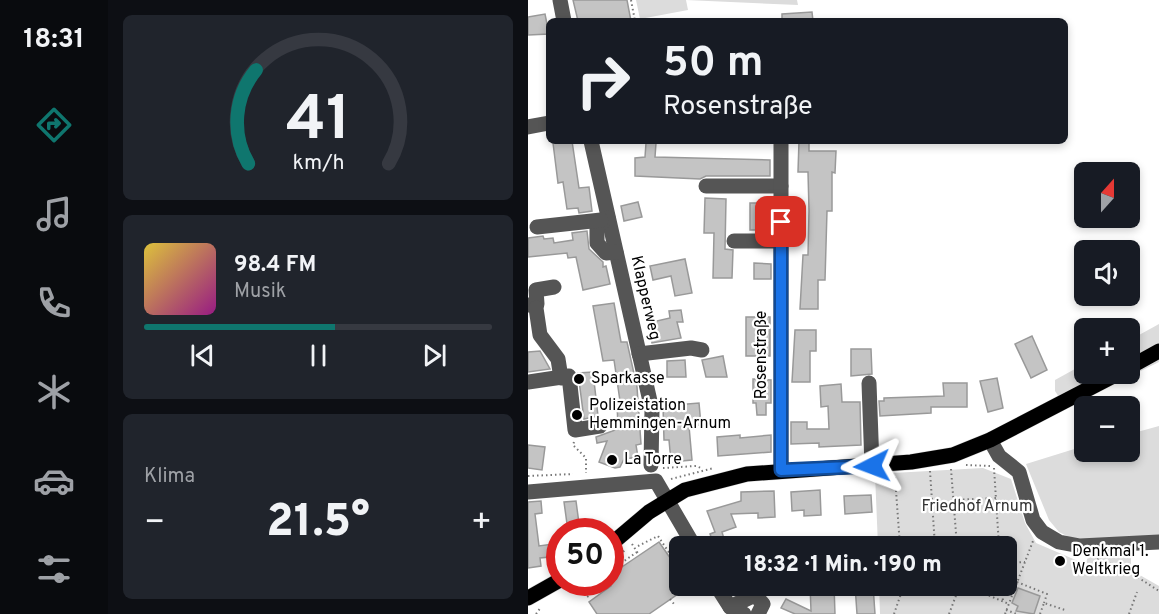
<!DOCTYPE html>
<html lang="de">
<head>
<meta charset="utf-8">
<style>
	body { margin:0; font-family:Overpass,sans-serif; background:#20242c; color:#f1f3f6; height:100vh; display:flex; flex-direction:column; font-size:22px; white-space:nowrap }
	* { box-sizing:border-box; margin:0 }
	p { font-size:20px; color:#9ea1a6 }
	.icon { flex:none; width:33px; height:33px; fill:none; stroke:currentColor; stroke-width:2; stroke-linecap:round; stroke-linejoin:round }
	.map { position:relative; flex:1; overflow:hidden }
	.sheet { display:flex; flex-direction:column; gap:15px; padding:15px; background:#0d0f14; width:420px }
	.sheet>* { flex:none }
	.hud { position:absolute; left:18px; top:18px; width:522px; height:126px; border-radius:9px; box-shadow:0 3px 9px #0003; background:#171b24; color:#f1f3f6; overflow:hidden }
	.needle { width:39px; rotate:21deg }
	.buttons { position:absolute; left:546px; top:162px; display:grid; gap:12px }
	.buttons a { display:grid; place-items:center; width:66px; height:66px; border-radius:9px; background:#171b24; box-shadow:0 3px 9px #0003; font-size:30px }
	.speed { position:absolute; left:18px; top:518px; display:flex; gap:12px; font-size:30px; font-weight:700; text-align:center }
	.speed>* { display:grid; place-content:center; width:78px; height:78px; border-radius:50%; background:#171b24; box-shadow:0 3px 9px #0003; line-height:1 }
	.speed .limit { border:9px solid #d22; background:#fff; color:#111 }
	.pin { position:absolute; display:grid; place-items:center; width:51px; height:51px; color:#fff; margin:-26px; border-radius:12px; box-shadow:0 3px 9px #0006 }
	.me { position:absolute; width:66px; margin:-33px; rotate:267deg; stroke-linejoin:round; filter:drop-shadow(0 0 4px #0008) }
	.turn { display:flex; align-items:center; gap:21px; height:126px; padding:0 18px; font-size:27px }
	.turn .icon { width:78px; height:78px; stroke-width:2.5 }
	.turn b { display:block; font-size:42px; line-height:51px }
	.big { font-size:45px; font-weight:800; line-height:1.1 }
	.sheet .card { flex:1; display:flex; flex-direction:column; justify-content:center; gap:9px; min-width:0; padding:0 21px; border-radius:9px; background:#20242c }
	.sheet .dial { align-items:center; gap:0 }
	.dial svg { height:156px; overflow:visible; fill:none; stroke:#363941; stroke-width:7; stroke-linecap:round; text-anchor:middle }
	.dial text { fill:#f1f3f6; stroke:none }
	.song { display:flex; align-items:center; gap:18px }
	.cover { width:72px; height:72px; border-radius:9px; background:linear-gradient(135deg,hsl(50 70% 55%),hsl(310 70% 35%)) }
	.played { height:6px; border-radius:3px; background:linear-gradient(90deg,#0f766e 55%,#363941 55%) }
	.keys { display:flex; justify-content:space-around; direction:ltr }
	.heat { display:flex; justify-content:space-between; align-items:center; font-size:33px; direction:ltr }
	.trip { position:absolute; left:141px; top:536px; width:348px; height:60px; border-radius:9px; background:#171b24; box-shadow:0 3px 9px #0003; font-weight:800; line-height:60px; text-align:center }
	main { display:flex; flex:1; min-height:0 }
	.tab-bar { display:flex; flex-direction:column; width:108px; justify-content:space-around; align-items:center; background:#090b0e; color:#9ea1a6 }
	.tab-bar .icon { width:42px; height:42px }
	.tab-bar .on { color:#0f766e }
	.tab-bar b { font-size:27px; color:#f1f3f6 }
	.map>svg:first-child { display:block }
	.green { fill:#dcdcdc }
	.building { fill:#c4c4c4; stroke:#999; stroke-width:1.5 }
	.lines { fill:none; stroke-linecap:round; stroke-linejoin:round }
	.major-casing { stroke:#dbdbdb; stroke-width:16 }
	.path { stroke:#777; stroke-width:2; stroke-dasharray:1.5 3; stroke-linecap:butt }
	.minor { stroke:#555; stroke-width:15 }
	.major { stroke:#000; stroke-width:15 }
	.route-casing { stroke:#114b97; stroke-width:15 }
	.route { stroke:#1a73e8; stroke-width:10 }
	.poi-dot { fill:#000; stroke:#fff; stroke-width:2 }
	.labels { text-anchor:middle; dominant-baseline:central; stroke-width:4.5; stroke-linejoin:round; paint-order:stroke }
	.street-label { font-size:16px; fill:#000; stroke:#fff }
	.poi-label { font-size:16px; fill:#000; stroke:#fff; text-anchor:start }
	.park-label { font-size:16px; fill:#333; stroke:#fff }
</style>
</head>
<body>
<main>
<nav class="tab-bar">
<b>18:31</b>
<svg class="icon on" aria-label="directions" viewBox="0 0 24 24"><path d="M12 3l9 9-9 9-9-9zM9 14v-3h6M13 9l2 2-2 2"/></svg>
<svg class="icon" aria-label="music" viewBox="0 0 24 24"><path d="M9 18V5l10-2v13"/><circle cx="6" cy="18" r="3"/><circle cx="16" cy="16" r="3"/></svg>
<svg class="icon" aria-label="phone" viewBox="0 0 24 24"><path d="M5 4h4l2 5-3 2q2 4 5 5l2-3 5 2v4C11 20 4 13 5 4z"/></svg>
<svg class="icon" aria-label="climate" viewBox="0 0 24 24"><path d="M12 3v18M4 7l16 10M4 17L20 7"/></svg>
<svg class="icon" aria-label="car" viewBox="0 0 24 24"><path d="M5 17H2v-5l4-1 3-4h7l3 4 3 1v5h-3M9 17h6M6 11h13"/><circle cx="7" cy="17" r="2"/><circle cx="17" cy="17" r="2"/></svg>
<svg class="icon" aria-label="filters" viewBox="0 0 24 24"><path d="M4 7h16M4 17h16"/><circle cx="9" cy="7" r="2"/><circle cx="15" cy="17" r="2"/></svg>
</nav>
<section class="sheet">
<div class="card dial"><svg viewBox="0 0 100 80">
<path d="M14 69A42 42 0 1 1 86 69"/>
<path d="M14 69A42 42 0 0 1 18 21" stroke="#0f766e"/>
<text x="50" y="56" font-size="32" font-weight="700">41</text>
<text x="50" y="72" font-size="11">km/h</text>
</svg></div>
<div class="card">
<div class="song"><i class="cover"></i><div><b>98.4 FM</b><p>Musik</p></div></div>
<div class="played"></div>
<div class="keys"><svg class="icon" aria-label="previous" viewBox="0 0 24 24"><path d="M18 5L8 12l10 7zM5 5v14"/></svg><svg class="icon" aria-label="pause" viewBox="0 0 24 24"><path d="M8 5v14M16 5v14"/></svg><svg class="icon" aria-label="next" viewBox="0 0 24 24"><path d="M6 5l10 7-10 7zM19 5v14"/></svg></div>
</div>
<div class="card"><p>Klima</p>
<div class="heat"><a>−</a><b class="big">21.5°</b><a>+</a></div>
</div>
</section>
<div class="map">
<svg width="631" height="614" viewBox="0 0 631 614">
	<rect width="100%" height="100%" fill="#fff"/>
	<g class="green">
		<path d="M108,0H269L270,5L158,0L160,10L112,19Z"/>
		<path d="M631,324V362L538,408L527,391V380L556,364V374H602V340Z"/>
		<path d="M631,426V537L547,540L531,532L521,520L498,464L556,446V452H602V434Z"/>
		<path d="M455,468L483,479L497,523L508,543L557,564L563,551L603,549V570L631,586V614H352L351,585H478V546H350L347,474Z"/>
	</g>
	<g class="building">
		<path d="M45,0H99L103,21H50Z"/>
		<path d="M284,12L285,21H254V14Z"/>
		<path d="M17,14L21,34L0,35V17Z"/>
		<path d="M44,141L51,188L61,187L64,211L51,213L50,208L39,209L35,182L30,183L25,143Z"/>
		<path d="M271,141H281V151H308L307,173L304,172V211H299L297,280H290V309H272L275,255H280L281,211L280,172H270Z"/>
		<path d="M118,143H128L127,157L242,160V176H178L172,179L107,176V158L117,157Z"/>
		<path d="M177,198L198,199L197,249L205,250L204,278H185L186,233H176Z"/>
		<path d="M110,202L114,217L96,221L93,206Z"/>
		<rect x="222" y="203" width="20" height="27"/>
		<path d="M59,231L61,249L75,262V267L78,266L82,284L55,290L48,257L40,258L39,253L0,257V238L15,236L16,239L25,238L26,243L45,240L44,233Z"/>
		<path d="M157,259L164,293L147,296L143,276L125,280L122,266Z"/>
		<path d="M226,263L243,264V279H226Z"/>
		<path d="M86,303L93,342H99L109,387L113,444L108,445L110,457L96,459L92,467L87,468L71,462L79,441L69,443L68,437L90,429L89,401H92L86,360L75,361L65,306Z"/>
		<path d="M153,310L155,322H149L153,338L124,343L120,323L142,318L141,311Z"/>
		<rect x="218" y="317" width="24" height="39"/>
		<path d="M267,330H288V351H282V382H264Z"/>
		<path d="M504,336L519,370L503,378L487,344Z"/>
		<path d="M323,349H343L344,374L323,376Z"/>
		<path d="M12,351L22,369L0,372V352Z"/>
		<path d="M195,356L199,377H178L174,360Z"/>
		<path d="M157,360L158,377H139V361Z"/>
		<path d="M65,372L70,416L56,419L50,373Z"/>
		<path d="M469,378L475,408L460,412L452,381Z"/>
		<path d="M225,379L243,380V403H238V415H229L228,403H225Z"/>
		<path d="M415,383H439V407H403V413L352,416L351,401H356V398L416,396Z"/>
		<path d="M313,384L314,402H332L333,445L291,447V443L263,444V422H279V429H301L300,406L293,407L292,386Z"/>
		<path d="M171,403L173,425L161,426L164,460L143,462L141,440H136L135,406Z"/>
		<path d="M212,435V438L243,435V452L190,456L189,437Z"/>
		<path d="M0,445L17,447L14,470L0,468Z"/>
		<path d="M292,490L293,515L276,516V510L264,511L263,492Z"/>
		<path d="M246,491L247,517L230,518V513L203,514L208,527L194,532L198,546H186L182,534L187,532L179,511L213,501V492Z"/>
		<path d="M343,495L344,512L317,514L316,496Z"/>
		<path d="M13,501L14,513L7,514L11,546L32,543V556L12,558L13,566L0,568V502Z"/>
		<path d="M48,501L52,531H40L36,502Z"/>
		<path d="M131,542L152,572V585H163L121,614H69L61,602L83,586L82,575Z"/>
		<path d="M282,585H306L307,614H267L253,608L258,599L283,611Z"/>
		<path d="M327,585H345L347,614H329Z"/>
		<path d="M490,588L512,596L506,614L488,611L490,606L484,603Z"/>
	</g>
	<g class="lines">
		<g class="major-casing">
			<g id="major">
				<path d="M602,367L631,351"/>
				<path d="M82,545L121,512L157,490L219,474L383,462L425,455L462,440L589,374"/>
				<path d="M0,598L32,580"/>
			</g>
		</g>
		<g class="path">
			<path d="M103,0L107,21"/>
			<path d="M46,442L45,445L58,458V473"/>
			<path d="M438,465L462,466"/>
			<path d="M135,468L168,466L173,468"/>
			<path d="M466,468L471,546"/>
			<path d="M423,469L429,546"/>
			<path d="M402,471L407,546"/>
			<path d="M0,476L45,474"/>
			<path d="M367,477L372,546"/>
			<path d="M143,479L186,468"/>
			<path d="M426,500L468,498"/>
			<path d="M104,544L111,555"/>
			<path d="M110,546L130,536L152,569"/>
			<path d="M450,546L471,544"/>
			<path d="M569,559L597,569L631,591"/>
			<path d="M478,563L497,562"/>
			<path d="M82,564L97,550"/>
			<path d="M82,571L109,552"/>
			<path d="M489,582L519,594L516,603"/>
			<path d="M48,583L59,597L72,587L74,582"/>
			<path d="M162,585L166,591"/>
			<path d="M436,585L481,604"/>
			<path d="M474,585L475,602"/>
			<path d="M142,599L146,604"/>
			<path d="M478,610L489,614"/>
			<path d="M8,614L13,607"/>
			<path d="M366,614L376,585"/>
			<path d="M421,614L432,585"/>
			<path d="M477,614L505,541"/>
			<path d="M512,614L516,603L537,610"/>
			<path d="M601,614L609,592"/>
		</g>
		<g class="minor">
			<path d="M32,0L36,21"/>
			<path d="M0,127L21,123"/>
			<path d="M63,141L124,410L123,465"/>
			<path d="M178,186H253"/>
			<path d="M80,218L69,226V243L78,253L88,252"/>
			<path d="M9,227L73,220"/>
			<path d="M206,241H253"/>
			<path d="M0,305L9,304L8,290L26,287"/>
			<path d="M8,308L12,335L30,359L33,378"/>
			<path d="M111,354L163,348L174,350"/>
			<path d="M0,382L41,376L47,430L72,426"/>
			<path d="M341,383L344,466"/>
			<path d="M462,440L471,456L491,472L505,520L514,532L531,542L552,546L631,542"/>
			<path d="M253,470V141"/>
			<path d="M0,492L128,481L166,546"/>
			<path d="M188,585L202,607L216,614"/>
			<path d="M202,607L227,595L235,604L230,614"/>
		</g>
		<use href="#major" class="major"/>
	</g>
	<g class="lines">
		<g class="route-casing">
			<path id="route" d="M253,222V470L344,466"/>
		</g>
		<use href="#route" class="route"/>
	</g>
	<g class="poi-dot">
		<circle cx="51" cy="379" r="6"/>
		<circle cx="49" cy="415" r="6"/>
		<circle cx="84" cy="460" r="6"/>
		<circle cx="532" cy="561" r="6"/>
	</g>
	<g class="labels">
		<g class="street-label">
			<text transform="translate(117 298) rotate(77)">Klapperweg</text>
			<text transform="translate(234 355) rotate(-90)">Rosenstraße</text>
		</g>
		<g class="poi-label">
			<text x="63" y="379">Sparkasse</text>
			<text x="61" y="406">Polizeistation<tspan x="61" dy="18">Hemmingen-Arnum</tspan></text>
			<text x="96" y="460">La Torre</text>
			<text x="544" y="552">Denkmal 1.<tspan x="544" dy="18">Weltkrieg</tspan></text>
		</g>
		<g class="park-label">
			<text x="449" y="507">Friedhof Arnum</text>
		</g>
	</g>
</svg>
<div class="buttons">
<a><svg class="needle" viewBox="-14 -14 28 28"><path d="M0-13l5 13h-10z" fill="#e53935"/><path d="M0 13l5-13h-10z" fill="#9ea1a6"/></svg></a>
<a><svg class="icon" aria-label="sound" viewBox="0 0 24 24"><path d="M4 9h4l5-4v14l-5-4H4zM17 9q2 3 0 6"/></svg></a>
<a>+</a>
<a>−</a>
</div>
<div class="speed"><div class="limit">50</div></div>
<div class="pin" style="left:253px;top:222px;background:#d93025"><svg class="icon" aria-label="arrive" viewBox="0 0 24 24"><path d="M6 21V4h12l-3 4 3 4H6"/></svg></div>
<svg class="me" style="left:344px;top:466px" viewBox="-20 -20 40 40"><path d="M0-17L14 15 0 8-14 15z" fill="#1a73e8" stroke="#fff" stroke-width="4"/></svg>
<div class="trip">18:32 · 1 Min. · 190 m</div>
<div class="hud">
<div class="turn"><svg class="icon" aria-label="right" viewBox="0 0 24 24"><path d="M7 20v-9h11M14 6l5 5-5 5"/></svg><div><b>50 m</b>Rosenstraße</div></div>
</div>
</div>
</main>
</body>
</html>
